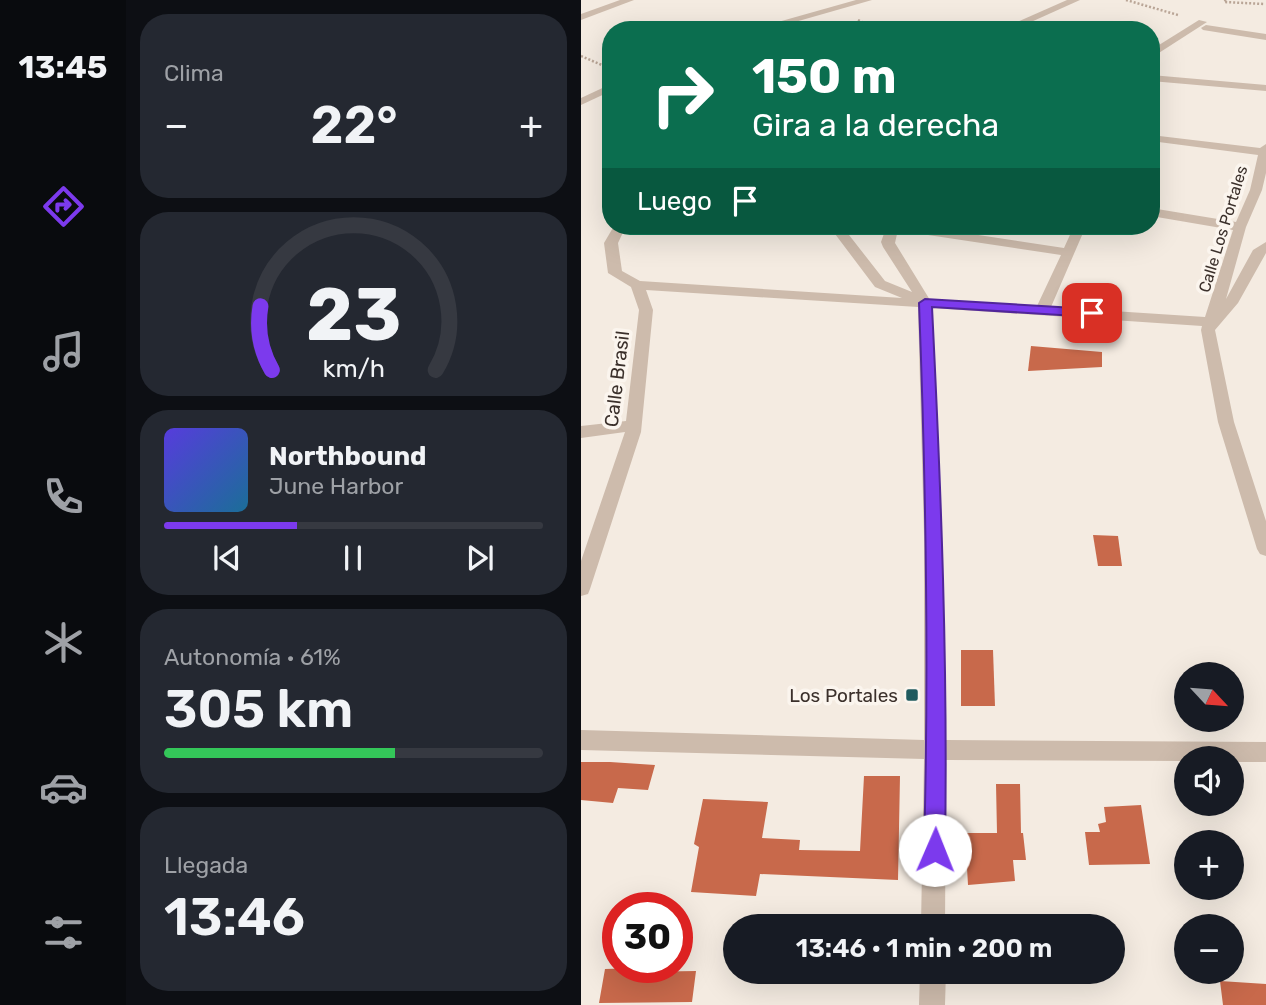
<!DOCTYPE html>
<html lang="es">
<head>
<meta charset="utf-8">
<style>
	body { margin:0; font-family:Rubik,sans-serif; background:#242831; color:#f1f3f6; height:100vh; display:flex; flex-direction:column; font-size:26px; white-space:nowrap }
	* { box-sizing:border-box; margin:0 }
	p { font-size:23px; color:#9ea1a6 }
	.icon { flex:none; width:38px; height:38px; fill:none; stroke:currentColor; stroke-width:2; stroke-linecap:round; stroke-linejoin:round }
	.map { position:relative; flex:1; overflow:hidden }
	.sheet { display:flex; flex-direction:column; gap:14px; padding:14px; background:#0d0f14; width:455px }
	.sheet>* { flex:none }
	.hud { position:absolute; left:21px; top:21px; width:558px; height:214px; border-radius:28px; box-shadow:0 7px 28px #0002; background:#0b6e4f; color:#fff; overflow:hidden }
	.needle { width:46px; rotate:116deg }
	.tools { position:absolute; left:593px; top:662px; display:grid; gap:14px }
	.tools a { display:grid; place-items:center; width:70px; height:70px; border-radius:50%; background:#171b24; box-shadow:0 7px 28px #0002; font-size:35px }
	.speed { position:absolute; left:21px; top:892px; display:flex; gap:14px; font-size:35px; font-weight:700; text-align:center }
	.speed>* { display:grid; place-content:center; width:91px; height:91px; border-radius:50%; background:#171b24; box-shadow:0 7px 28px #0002; line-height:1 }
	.speed .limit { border:10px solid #d22; background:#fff; color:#111 }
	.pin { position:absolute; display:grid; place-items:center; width:60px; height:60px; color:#fff; margin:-30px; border-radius:14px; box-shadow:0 4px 10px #0006 }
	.me { position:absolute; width:77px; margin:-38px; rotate:1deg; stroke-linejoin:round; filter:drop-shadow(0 0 5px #0008) }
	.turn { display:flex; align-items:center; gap:24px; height:147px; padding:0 35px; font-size:32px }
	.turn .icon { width:91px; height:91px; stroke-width:2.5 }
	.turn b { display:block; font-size:49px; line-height:60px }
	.then { display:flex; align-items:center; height:66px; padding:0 35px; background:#0003; gap:14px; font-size:26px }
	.big { font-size:52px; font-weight:600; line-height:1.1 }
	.sheet .card { flex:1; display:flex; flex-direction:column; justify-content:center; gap:10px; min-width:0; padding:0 24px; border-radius:28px; background:#242831 }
	.sheet .dial { align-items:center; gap:0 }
	.dial svg { height:182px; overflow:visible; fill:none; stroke:#363941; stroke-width:7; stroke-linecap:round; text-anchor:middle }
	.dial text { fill:#f1f3f6; stroke:none }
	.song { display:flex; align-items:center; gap:21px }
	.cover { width:84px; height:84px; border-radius:10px; background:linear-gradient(135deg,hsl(250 70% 55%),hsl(200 70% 35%)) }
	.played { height:7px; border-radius:4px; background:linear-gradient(90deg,#7c3aed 35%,#363941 35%) }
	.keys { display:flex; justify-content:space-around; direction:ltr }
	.heat { display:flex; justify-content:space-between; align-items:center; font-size:38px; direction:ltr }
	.charge { height:10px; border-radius:5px; background:linear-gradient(90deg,#34c759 61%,#363941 0) }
	.trip { position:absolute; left:142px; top:914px; width:402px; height:70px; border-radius:35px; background:#171b24; box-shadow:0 7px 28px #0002; font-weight:600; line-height:70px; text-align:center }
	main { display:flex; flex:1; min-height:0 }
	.tab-bar { display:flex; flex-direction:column; width:126px; justify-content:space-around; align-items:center; background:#090b0e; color:#9ea1a6 }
	.tab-bar .icon { width:49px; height:49px }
	.tab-bar .current { color:#7c3aed }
	.tab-bar b { font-size:32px; color:#f1f3f6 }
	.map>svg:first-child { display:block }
	.building { fill:#c8694b }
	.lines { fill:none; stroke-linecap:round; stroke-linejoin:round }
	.path { stroke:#b9a596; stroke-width:2.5; stroke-dasharray:2 2; stroke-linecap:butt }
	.minor { fill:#cdbbac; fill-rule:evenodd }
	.route { fill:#7c3aed; stroke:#51269a; stroke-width:2 }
	.poi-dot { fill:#1f5a5e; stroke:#fbf5ee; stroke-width:2.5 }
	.labels { text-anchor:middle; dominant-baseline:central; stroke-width:7; stroke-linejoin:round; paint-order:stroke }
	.far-street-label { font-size:16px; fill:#3b302b; stroke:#fbf5ee }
	.street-label { font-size:19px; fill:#3b302b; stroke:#fbf5ee }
	.poi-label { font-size:19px; fill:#3b302b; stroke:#fbf5ee; text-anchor:end }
</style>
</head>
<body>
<main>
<nav class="tab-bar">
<b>13:45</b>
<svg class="icon current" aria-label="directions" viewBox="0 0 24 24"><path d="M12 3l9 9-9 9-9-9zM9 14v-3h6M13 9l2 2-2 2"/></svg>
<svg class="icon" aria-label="music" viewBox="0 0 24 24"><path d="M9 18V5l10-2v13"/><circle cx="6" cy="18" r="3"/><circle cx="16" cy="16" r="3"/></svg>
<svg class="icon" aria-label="phone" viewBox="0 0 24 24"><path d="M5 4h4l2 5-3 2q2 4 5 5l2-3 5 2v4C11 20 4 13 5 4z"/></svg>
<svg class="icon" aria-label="climate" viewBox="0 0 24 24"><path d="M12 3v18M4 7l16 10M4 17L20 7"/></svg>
<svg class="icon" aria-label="car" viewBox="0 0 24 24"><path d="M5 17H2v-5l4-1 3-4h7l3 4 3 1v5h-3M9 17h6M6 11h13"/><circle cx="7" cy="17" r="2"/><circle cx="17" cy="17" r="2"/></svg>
<svg class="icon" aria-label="filters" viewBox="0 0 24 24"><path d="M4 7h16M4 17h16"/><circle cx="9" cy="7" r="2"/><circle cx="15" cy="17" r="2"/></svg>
</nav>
<section class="sheet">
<div class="card"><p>Clima</p>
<div class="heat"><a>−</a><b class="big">22°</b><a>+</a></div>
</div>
<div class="card dial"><svg viewBox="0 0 100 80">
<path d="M14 69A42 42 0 1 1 86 69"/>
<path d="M14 69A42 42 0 0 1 9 41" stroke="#7c3aed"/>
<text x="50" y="56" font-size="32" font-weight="700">23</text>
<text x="50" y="72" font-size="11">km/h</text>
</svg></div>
<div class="card">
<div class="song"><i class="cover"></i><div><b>Northbound</b><p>June Harbor</p></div></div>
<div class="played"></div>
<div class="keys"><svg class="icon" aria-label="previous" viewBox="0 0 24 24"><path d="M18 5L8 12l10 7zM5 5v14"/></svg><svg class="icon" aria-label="pause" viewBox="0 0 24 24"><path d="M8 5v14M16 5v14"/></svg><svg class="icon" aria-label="next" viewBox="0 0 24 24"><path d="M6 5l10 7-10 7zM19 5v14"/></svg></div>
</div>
<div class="card"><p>Autonomía · 61%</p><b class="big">305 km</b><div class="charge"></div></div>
<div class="card"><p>Llegada</p><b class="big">13:46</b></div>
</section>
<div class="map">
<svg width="685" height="1005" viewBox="0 0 685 1005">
	<rect width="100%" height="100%" fill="#f4ebe1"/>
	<g class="building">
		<path d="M450,346L521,352V367L447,371Z"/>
		<path d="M512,535L537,536L541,566H517Z"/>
		<path d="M380,650H412L414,706H380Z"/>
		<path d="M0,762H29L74,765L67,790L37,788L32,803L0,800Z"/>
		<path d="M283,776H319L317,880L179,874L175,896L110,892L118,847L113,844L122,799L187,802L181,838L219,840L218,850L279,851Z"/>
		<path d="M415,784H439L440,833H442L445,860H432L434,881L387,885L384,833H416Z"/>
		<path d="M560,805L569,864L508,865L504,832H519L517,824L525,822L523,807Z"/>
		<path d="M57,968L56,972L115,971L111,1002L18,1003L24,969Z"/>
		<path d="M639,981L685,984V1005H642Z"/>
	</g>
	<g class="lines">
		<g class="path">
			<path d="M545,0L597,15"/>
			<path d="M645,0L643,2L683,4"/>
			<path d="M277,20L297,30"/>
			<path d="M0,56L30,69"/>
		</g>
		<g class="minor">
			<path d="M39,0H53L0,20V14Z"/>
			<path d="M275,0H291L186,30H169Z"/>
			<path d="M486,0H499L432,30H418Z"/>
			<path d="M618,20L626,22L570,58V50Z"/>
			<path d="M625,25L685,34V40L622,30L620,28Z"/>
			<path d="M570,75L685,85V91L570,81Z"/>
			<path d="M30,84V91L0,105V98Z"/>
			<path d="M570,135L679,148L685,144V173L681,190L665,227L645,299L672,250L685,242V253L657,303L634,330L653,422L685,521V556L679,554L676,549L637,422L620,330L621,326L351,308L361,536L365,740L685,742V762H651V758H606V761L365,760L364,926H340L343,759L0,750V730L343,740V536L337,307L65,290L72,310L60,432L9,589L7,594L0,596V561L44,432L0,438V426L45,421L58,310L50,287L27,273L23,243L33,226H45L37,243L41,271L59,281L321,298L294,287L248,226H261L304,281L331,292L302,247L300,242L305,228L338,226L483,248L493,226H505L470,307L624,317L652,230L570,216V208L655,222L669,190L677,155L570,141ZM327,232L480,255L456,306L349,300L314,243L316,234Z"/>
			<path d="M339,971H365L364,1005H338Z"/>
		</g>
	</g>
	<path class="route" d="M344,299L511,309L517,313L511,317L351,307C360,488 367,669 364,850L361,858L354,861L346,858L343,850C348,668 345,485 338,303Z"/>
	<rect class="poi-dot" x="324" y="688" width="14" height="14" rx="3.5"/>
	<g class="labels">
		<g class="far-street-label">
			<text transform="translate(642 229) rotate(-73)">Calle Los Portales</text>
		</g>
		<g class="street-label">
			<text transform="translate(36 379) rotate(-83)">Calle Brasil</text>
		</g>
		<g class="poi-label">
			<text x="317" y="695">Los Portales</text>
		</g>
	</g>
</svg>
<div class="tools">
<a><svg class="needle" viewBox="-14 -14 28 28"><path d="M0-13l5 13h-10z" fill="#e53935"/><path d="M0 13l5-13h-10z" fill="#9ea1a6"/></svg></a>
<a><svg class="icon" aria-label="sound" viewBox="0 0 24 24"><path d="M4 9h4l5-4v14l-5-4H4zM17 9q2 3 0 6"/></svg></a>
<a>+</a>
<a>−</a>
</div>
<div class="speed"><div class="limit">30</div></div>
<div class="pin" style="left:511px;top:313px;background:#d93025"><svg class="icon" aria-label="arrive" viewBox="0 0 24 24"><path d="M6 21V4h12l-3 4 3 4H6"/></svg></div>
<svg class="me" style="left:354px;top:850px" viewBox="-20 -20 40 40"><circle r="19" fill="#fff"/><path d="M0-13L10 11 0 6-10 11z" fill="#7c3aed"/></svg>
<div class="trip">13:46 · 1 min · 200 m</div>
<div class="hud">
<div class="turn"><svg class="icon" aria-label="right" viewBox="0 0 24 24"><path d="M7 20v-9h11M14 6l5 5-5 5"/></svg><div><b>150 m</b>Gira a la derecha</div></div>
<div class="then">Luego<svg class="icon" aria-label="arrive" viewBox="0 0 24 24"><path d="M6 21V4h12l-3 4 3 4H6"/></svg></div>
</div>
</div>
</main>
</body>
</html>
